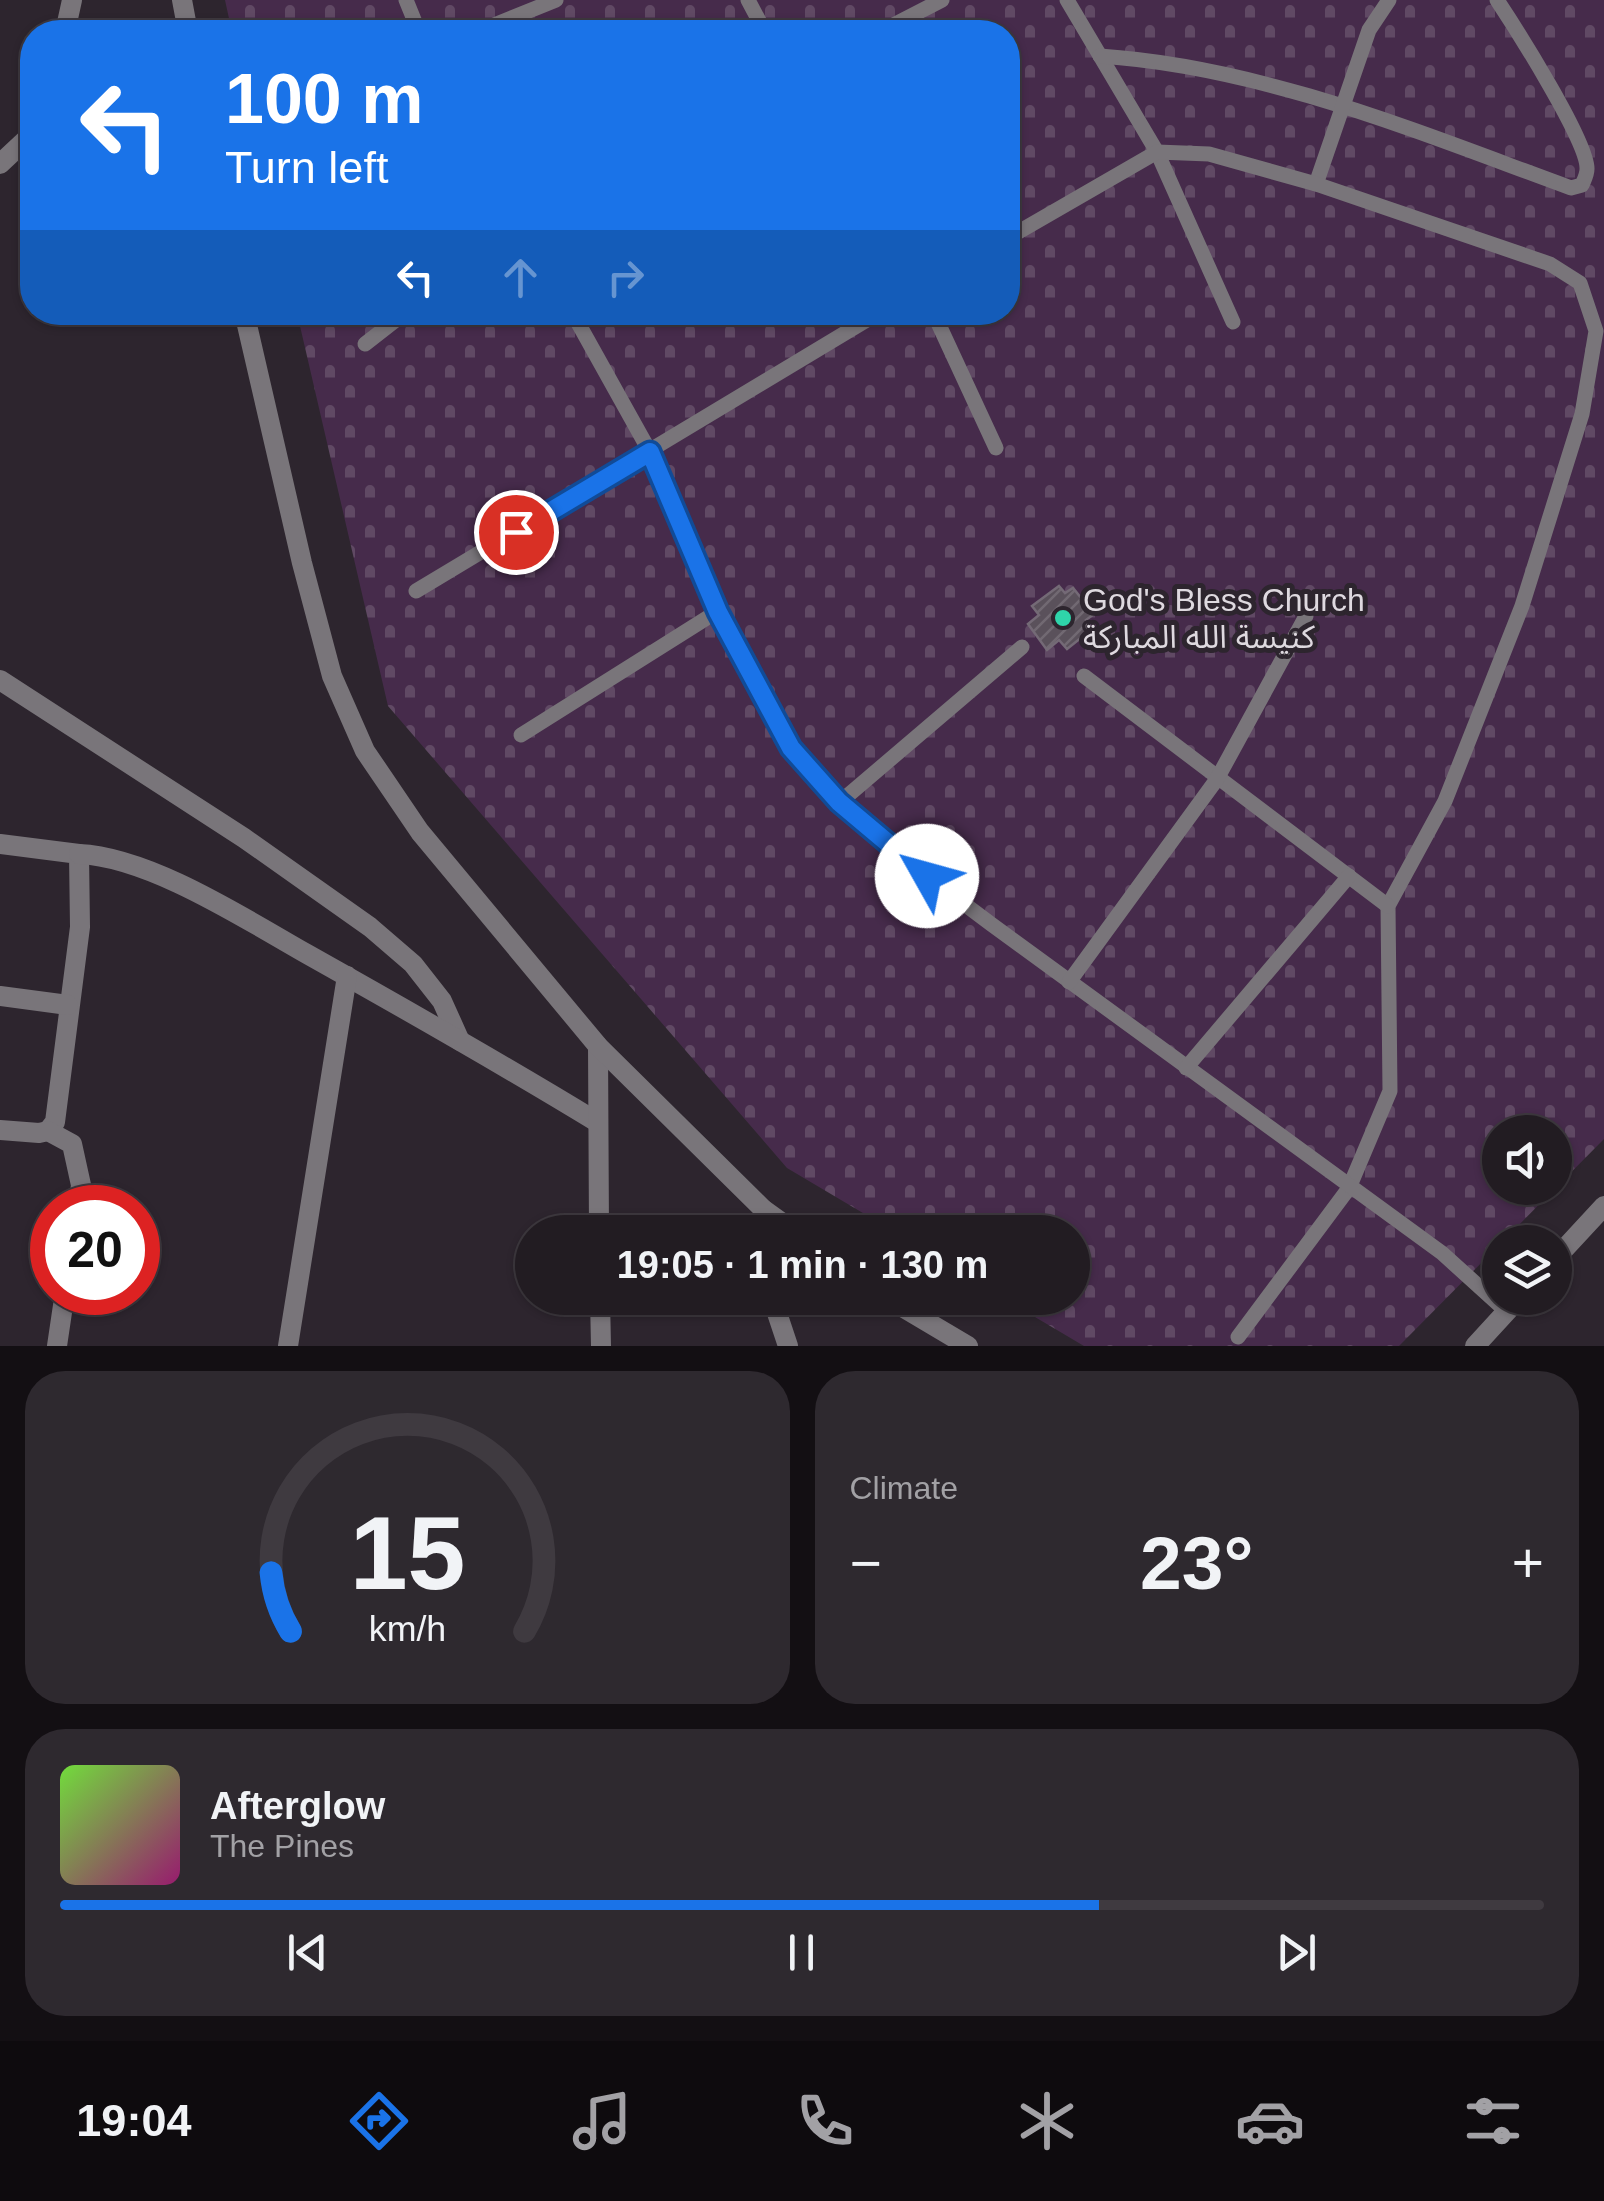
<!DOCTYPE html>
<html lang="en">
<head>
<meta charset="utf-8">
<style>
	body { margin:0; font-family:Arial,"Noto Sans Arabic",sans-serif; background:#2e292f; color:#f1f3f6; height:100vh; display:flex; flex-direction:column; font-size:38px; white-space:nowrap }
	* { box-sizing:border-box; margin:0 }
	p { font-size:32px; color:#a2a1a5 }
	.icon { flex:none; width:55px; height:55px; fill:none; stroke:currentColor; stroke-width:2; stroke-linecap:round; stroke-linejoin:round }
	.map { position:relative; height:1346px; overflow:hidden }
	.side { display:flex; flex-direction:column; gap:25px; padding:25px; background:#130f13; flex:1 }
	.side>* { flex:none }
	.hud { position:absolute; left:20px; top:20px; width:1000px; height:305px; border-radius:40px; box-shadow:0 2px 8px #0004,0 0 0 2px #3f3a40; background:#1a73e8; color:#fff; overflow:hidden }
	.fabs { position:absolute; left:1482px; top:1115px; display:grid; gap:20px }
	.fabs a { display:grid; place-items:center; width:90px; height:90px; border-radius:50%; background:#221c22; box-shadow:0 2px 8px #0004,0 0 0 2px #3f3a40; font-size:50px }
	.speed { position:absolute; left:30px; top:1185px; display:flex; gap:20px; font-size:50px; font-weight:700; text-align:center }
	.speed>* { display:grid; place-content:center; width:130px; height:130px; border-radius:50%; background:#221c22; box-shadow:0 2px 8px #0004,0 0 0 2px #3f3a40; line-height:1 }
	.speed .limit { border:15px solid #d22; background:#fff; color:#111 }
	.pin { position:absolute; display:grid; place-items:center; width:85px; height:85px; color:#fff; margin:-42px; border:5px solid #fff; border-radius:50%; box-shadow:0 2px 10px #0007 }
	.me { position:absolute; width:110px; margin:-55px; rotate:308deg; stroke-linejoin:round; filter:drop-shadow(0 0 8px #0008) }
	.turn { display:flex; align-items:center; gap:35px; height:210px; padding:0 40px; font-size:45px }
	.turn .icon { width:130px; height:130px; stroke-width:2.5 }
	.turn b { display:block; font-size:70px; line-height:85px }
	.lanes { display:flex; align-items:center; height:95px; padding:0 40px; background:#0003; justify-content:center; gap:50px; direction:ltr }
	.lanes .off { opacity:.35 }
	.big { font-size:75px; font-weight:700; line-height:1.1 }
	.side .tile { flex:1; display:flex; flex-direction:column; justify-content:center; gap:15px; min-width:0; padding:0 35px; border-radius:40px; background:#2e292f }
	.side .dial { align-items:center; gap:0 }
	.dial svg { height:260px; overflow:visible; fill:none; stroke:#3f3a40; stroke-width:7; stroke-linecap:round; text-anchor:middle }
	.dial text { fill:#f1f3f6; stroke:none }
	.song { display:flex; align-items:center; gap:30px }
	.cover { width:120px; height:120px; border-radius:15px; background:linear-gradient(135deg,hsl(100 70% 55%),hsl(320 70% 35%)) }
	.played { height:10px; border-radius:5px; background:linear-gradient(90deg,#1a73e8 70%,#3f3a40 70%) }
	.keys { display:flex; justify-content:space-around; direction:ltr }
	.heat { display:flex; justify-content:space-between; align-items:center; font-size:55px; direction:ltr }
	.side .tiles { flex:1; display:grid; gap:25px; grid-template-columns:1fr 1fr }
	.tile:last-child { grid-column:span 2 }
	.trip { position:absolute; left:515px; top:1215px; width:575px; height:100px; border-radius:50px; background:#221c22; box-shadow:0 2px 8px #0004,0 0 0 2px #3f3a40; font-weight:700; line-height:100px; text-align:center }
	.menu { display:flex; height:160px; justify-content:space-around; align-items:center; background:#0e0b0e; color:#a2a1a5 }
	.menu .icon { width:70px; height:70px }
	.menu .active { color:#1a73e8 }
	.menu b { font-size:45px; color:#f1f3f6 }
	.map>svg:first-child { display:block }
	.cemetery { fill:url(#cemetery-stones); fill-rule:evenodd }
	.building { fill:url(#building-hatch); stroke:#746a76; stroke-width:2.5 }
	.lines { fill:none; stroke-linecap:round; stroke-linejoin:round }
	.service { stroke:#79757a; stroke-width:15 }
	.minor { stroke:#79757a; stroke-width:20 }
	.tertiary { stroke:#79757a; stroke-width:20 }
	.route-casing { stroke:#114b97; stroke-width:25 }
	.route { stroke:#1a73e8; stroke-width:18 }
	.poi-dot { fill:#2fd4aa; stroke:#2d252e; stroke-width:4 }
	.labels { text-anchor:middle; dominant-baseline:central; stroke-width:10; stroke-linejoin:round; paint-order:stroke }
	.poi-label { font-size:32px; fill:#ded9df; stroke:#2d252e; text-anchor:start }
</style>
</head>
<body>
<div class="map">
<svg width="1604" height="1346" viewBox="0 0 1604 1346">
	<defs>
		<pattern id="cemetery-stones" width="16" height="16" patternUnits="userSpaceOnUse" patternTransform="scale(2.5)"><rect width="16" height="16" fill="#462b4b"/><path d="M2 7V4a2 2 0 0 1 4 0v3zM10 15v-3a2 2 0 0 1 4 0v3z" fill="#604964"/></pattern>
		<pattern id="building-hatch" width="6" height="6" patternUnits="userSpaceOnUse" patternTransform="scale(2.5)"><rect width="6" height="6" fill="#5a515b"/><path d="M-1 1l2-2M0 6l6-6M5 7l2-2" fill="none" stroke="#716972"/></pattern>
	</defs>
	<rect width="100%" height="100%" fill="#2d252e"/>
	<path class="cemetery" d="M225,0H1604V1139L1399,1346H1084L1003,1298H1072V1232H895L787,1168L388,706L297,313L1008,312V32H232ZM1500,1132H1555V1188H1500Z"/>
	<path class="building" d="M1059,586L1065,593L1073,588L1094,614L1086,620L1092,629L1067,649L1059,640L1047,650L1028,624L1039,615L1032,606Z"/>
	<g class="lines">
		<g class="service">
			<path d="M406,0L419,32"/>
			<path d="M748,0L765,32"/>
			<path d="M1067,0L1157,152L1233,322"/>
			<path d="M477,32L556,0"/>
			<path d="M880,32L942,0"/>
			<path d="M1100,56C1263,67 1418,132 1571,188L1582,185C1584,180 1587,175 1587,169C1588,142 1515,27 1497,0"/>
			<path d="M1316,184L1369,30L1389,0"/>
			<path d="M1008,238L1157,152L1209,154L1316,184L1550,264L1580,283L1596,331L1582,414L1522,606L1445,801L1388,906L1390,1091L1349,1188L1238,1337"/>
			<path d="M572,312L650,452L718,611L761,698L791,748L839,803L895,852L991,924L1442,1253L1506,1311"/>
			<path d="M933,312L996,448"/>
			<path d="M365,344L406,312"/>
			<path d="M416,591L880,312"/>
			<path d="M1084,676L1388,906"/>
			<path d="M521,735L718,611"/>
			<path d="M839,803L1022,647"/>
			<path d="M1069,982L1217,779L1306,616"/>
			<path d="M1186,1068L1349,876"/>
		</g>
		<g class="minor">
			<path d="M65,32L72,0"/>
			<path d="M0,164L32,134"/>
			<path d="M0,680L244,838L370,927L413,964L442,1001L460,1041"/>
			<path d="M0,844L79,854L80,927L55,1122L48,1131"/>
			<path d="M79,854C150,857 245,919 307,954C405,1009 502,1064 597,1122"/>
			<path d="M0,996L68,1005"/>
			<path d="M598,1046L599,1232"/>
			<path d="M0,1130L39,1133L48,1131L72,1144L81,1185L78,1208"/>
			<path d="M763,1209L764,1232"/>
			<path d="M1555,1259L1604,1206"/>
			<path d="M600,1298L601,1346"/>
			<path d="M772,1298L788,1346"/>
			<path d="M57,1346L65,1292"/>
			<path d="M288,1346L347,976"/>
			<path d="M1475,1346L1519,1298"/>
		</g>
		<g class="tertiary">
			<path d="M182,0L188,32"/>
			<path d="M244,312L302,563L332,676L365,751L420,832L598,1046L763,1209L795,1232"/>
			<path d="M887,1298L968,1346"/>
		</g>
	</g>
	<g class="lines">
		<g class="route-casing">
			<path id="route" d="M516,532L650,452L718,612L791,748L839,802L927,876"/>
		</g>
		<use href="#route" class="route"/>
	</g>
	<circle class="poi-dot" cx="1063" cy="618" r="10"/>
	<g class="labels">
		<g class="poi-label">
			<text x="1083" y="600">God's Bless Church<tspan x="1083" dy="37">كنيسة الله المباركة</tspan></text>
		</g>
	</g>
</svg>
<div class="fabs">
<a><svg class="icon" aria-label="sound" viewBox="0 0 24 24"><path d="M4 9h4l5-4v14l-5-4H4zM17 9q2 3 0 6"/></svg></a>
<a><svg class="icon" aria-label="layers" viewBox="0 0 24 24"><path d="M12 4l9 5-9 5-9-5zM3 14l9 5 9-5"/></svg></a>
</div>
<div class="speed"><div class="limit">20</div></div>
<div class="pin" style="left:516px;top:532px;background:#d93025"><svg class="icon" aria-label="arrive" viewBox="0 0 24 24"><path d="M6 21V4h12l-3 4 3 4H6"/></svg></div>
<svg class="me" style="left:927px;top:876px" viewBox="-20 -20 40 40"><circle r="19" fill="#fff"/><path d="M0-13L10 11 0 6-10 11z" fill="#1a73e8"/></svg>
<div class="trip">19:05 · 1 min · 130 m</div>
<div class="hud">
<div class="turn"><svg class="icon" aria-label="left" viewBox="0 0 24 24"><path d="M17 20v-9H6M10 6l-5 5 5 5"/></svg><div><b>100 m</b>Turn left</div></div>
<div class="lanes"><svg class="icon" aria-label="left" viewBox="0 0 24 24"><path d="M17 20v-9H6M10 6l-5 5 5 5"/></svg><svg class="icon off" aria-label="ahead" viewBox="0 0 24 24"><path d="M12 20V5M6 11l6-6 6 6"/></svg><svg class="icon off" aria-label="right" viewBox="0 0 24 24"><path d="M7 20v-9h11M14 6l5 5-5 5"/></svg></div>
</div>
</div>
<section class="side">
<div class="tiles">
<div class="tile dial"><svg viewBox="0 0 100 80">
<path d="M14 69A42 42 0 1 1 86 69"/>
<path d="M14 69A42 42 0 0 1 8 51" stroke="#1a73e8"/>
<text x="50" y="56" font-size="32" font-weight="700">15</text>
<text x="50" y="72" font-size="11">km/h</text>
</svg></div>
<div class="tile"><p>Climate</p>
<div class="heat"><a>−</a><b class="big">23°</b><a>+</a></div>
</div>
<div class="tile">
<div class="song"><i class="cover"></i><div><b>Afterglow</b><p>The Pines</p></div></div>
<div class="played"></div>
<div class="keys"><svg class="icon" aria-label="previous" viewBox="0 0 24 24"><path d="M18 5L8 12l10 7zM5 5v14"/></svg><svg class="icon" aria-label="pause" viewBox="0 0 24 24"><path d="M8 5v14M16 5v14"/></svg><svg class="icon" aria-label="next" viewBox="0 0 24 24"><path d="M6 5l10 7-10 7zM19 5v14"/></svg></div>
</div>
</div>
</section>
<nav class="menu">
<b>19:04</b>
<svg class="icon active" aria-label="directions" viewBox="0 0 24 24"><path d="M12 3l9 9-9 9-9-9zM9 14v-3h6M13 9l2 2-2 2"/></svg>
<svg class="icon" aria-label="music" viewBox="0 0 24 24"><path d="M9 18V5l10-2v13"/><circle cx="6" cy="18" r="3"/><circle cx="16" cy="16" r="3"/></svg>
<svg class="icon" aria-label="phone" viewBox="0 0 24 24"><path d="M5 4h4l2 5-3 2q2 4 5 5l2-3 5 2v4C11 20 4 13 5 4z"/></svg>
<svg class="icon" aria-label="climate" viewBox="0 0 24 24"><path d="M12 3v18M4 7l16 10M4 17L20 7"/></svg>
<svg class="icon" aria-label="car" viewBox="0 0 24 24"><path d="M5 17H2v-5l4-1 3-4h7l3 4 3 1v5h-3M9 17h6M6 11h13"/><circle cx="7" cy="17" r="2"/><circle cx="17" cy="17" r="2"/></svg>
<svg class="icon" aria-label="filters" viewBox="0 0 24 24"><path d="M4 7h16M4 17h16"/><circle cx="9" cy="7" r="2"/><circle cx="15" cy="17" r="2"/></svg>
</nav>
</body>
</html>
